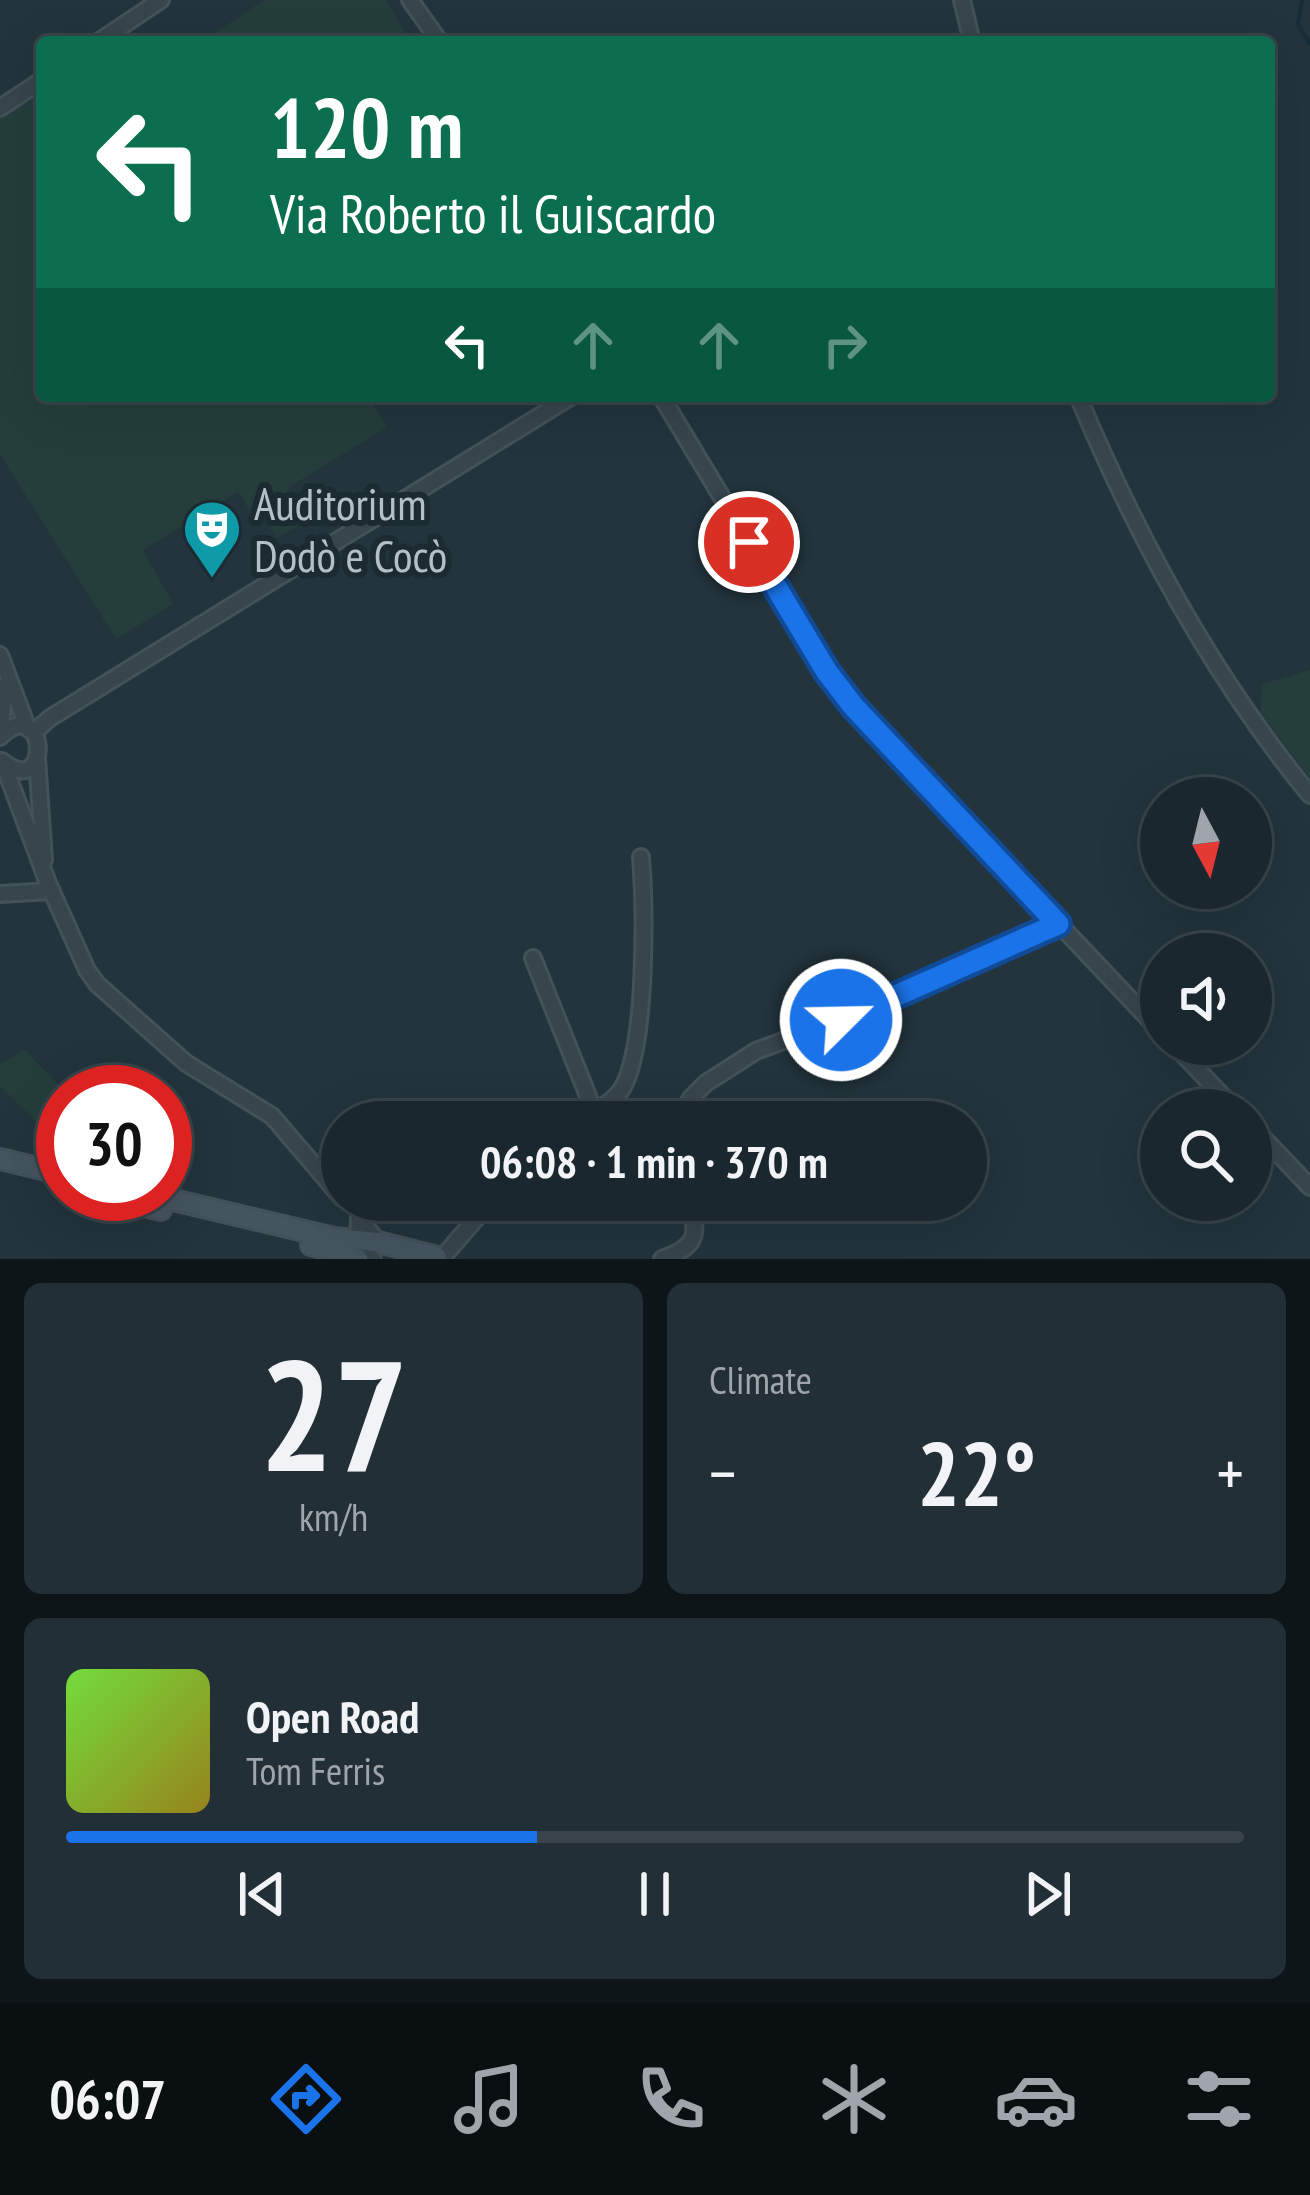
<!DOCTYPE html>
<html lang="en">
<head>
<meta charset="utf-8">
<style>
	body { margin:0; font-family:"PT Sans Narrow",sans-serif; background:#232f36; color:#f1f3f6; height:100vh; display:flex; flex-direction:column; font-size:45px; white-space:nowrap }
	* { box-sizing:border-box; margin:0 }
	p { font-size:39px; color:#9fa5aa }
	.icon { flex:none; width:66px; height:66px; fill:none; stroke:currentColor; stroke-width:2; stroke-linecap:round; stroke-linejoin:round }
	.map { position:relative; height:1259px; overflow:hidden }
	.drawer { display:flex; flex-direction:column; gap:24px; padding:24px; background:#0e1519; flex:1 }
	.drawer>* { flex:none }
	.banner { position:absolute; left:36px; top:36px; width:1239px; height:366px; border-radius:12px; box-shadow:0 12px 48px #0002,0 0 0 3px #38444a; background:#0b6e4f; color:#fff; overflow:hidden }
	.needle { width:78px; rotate:173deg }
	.buttons { position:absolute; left:1140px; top:777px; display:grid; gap:24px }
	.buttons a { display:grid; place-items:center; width:132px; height:132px; border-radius:50%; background:#1a272e; box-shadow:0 12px 48px #0002,0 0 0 3px #38444a; font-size:60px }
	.speed { position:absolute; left:36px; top:1065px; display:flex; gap:24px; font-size:60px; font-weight:700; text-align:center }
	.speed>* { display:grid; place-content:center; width:156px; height:156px; border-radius:50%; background:#1a272e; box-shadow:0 12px 48px #0002,0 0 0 3px #38444a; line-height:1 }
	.speed .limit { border:18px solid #d22; background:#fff; color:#111 }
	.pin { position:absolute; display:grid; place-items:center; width:102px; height:102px; color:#fff; margin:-51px; border:6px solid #fff; border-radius:50%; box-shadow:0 3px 12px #0007 }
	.me { position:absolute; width:132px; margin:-66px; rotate:67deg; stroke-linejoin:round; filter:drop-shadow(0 0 9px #0008) }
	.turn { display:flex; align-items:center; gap:42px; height:252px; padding:0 36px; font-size:54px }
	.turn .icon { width:156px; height:156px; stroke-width:2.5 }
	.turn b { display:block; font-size:84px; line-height:102px }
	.lanes { display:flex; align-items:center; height:114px; padding:0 36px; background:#0003; justify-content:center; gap:60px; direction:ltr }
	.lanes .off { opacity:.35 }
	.big { font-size:90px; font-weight:800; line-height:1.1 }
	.drawer .card { flex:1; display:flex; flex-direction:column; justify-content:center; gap:18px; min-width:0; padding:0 42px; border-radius:18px; background:#232f36 }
	.drawer .dial { align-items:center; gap:0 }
	.dial b { font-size:156px; line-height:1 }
	.song { display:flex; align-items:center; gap:36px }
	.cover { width:144px; height:144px; border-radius:18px; background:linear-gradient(135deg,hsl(100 70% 55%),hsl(50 70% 35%)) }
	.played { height:12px; border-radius:6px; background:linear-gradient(90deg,#1a73e8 40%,#38444a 40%) }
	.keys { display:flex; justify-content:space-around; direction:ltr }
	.heat { display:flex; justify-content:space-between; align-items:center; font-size:66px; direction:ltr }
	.drawer .tiles { flex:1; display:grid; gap:24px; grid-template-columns:1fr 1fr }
	.card:last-child { grid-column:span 2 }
	.trip { position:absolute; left:321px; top:1101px; width:666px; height:120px; border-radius:60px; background:#1a272e; box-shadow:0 12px 48px #0002,0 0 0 3px #38444a; font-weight:800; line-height:120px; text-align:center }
	.tabs { display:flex; height:192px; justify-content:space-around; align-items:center; background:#0a1012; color:#9fa5aa }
	.tabs .icon { width:84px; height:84px }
	.tabs .on { color:#1a73e8 }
	.tabs b { font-size:54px; color:#f1f3f6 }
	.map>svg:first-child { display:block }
	.green { fill:#253e3b }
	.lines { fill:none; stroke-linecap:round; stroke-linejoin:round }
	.stream { stroke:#172d3a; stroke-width:4.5 }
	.street-casing { stroke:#435159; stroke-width:20 }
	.secondary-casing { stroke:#435159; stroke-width:24 }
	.street { stroke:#37454d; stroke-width:14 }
	.secondary { stroke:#455560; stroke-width:18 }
	.route-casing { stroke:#114b97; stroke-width:30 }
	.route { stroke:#1a73e8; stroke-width:21 }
	.labels { text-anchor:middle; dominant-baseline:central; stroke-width:12; stroke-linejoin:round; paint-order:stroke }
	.poi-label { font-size:45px; fill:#b3c0c8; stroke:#1c2a32; text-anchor:start }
</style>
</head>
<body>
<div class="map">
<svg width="1310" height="1259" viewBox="0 0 1310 1259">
	<rect width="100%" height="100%" fill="#23343d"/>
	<g class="green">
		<path d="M264,0H386L411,42H202Z"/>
		<path d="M42,89V396H391L374,406L387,427L288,488L307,520L277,538L257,507L250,511L238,492L143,550L173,604L116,639L0,454V118Z"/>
		<path d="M1310,670V778L1261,713L1262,684Z"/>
		<path d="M25,1050L66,1092H63V1133L55,1140L0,1086V1064Z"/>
	</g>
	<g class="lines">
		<path class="stream" d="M1302,0L1298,24L1310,44"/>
		<g class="street-casing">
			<g id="street">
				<path d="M410,0L440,42"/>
				<path d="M962,0L972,42"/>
				<path d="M98,42L161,0"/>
				<path d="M0,108L42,80"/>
				<path d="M661,396L827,672L854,707L1161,1032"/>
				<path d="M1078,396C1137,537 1213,677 1310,795"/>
				<path d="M0,655L28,729"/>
				<path d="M34,732L50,718L572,396"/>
				<path d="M0,735L5,686"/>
				<path d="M0,737C47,690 53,802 2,761"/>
				<path d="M37,758L44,860"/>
				<path d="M3,763L48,883L87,970L97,984L186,1063L272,1116L342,1198"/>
				<path d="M0,894L52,891"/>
				<path d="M533,958L594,1111"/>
				<path d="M1173,1044L1236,1110"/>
				<path d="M580,1122C594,1111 615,1102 623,1087C647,1043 645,908 641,857"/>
				<path d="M677,1122L691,1098L706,1083L756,1051L880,1005L1058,924"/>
				<path d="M1251,1125L1310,1187"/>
				<path d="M442,1258L492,1200"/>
				<path d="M373,1259L358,1241L359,1218L378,1242"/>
				<path d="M662,1259C698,1246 699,1235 689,1200"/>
			</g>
		</g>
		<g class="secondary-casing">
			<g id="secondary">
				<path d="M0,1159L63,1174"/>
				<path d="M96,1194L161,1210"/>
				<path d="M148,1194L334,1238L378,1242L437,1257"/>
				<path d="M311,1245L358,1259"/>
			</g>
		</g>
		<use href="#street" class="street"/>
		<use href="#secondary" class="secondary"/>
	</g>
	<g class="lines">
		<g class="route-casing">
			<path id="route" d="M749,542L827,672L854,707L1058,924L841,1020"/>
		</g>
		<use href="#route" class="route"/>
	</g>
	<defs>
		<g id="theatre-pin" transform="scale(3)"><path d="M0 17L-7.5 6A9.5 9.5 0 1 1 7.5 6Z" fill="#0f9aa8" stroke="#1c2a32"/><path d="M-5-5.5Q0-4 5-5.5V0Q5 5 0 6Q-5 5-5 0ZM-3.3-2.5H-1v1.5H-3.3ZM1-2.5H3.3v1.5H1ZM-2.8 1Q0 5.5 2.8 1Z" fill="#fff"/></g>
	</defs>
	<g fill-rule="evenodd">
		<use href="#theatre-pin" x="212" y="529"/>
	</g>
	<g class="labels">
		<g class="poi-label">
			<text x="254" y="503">Auditorium<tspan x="254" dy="52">Dodò e Cocò</tspan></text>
		</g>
	</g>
</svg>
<div class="buttons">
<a><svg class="needle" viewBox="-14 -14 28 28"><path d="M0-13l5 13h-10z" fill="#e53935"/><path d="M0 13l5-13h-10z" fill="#9fa5aa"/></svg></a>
<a><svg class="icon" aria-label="sound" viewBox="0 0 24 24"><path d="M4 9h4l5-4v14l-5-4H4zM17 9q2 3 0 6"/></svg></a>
<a><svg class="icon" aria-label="search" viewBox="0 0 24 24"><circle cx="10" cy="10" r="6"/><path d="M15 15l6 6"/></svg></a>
</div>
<div class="speed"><div class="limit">30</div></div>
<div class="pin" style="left:749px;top:542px;background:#d93025"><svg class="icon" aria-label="arrive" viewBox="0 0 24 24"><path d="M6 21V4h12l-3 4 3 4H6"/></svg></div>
<svg class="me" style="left:841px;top:1020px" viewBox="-20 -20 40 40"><circle r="17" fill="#1a73e8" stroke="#fff" stroke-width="3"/><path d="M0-11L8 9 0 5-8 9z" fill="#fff"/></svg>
<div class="trip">06:08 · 1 min · 370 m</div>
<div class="banner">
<div class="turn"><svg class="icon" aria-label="left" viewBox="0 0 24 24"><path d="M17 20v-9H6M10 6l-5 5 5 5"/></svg><div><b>120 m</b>Via Roberto il Guiscardo</div></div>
<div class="lanes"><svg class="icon" aria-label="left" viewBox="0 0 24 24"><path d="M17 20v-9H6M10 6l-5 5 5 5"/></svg><svg class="icon off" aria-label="ahead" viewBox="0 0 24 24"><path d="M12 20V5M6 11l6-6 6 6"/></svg><svg class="icon off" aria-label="ahead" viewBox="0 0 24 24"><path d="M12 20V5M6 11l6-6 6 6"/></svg><svg class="icon off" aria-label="right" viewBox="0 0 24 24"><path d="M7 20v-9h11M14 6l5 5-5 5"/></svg></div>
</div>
</div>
<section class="drawer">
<div class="tiles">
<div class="card dial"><b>27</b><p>km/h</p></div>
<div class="card"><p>Climate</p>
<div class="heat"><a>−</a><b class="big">22°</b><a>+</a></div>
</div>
<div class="card">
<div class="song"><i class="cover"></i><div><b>Open Road</b><p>Tom Ferris</p></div></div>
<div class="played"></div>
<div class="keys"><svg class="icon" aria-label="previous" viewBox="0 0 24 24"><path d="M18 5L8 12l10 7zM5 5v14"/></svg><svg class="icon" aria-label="pause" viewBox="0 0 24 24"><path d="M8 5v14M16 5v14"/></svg><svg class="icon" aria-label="next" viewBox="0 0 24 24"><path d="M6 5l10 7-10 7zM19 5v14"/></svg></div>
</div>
</div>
</section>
<nav class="tabs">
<b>06:07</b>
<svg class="icon on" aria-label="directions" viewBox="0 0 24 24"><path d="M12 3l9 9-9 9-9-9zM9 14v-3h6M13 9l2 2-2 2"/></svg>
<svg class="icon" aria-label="music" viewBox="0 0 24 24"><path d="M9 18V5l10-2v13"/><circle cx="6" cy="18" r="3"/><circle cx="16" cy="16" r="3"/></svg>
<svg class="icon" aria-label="phone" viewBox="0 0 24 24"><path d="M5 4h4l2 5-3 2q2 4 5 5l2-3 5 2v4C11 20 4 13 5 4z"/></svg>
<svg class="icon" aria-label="climate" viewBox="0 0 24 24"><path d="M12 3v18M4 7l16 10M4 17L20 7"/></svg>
<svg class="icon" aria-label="car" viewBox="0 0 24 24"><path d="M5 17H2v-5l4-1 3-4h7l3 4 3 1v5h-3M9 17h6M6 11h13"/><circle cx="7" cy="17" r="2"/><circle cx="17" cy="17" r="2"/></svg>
<svg class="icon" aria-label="filters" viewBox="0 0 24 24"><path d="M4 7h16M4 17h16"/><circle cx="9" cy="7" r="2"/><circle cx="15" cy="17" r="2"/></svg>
</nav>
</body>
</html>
